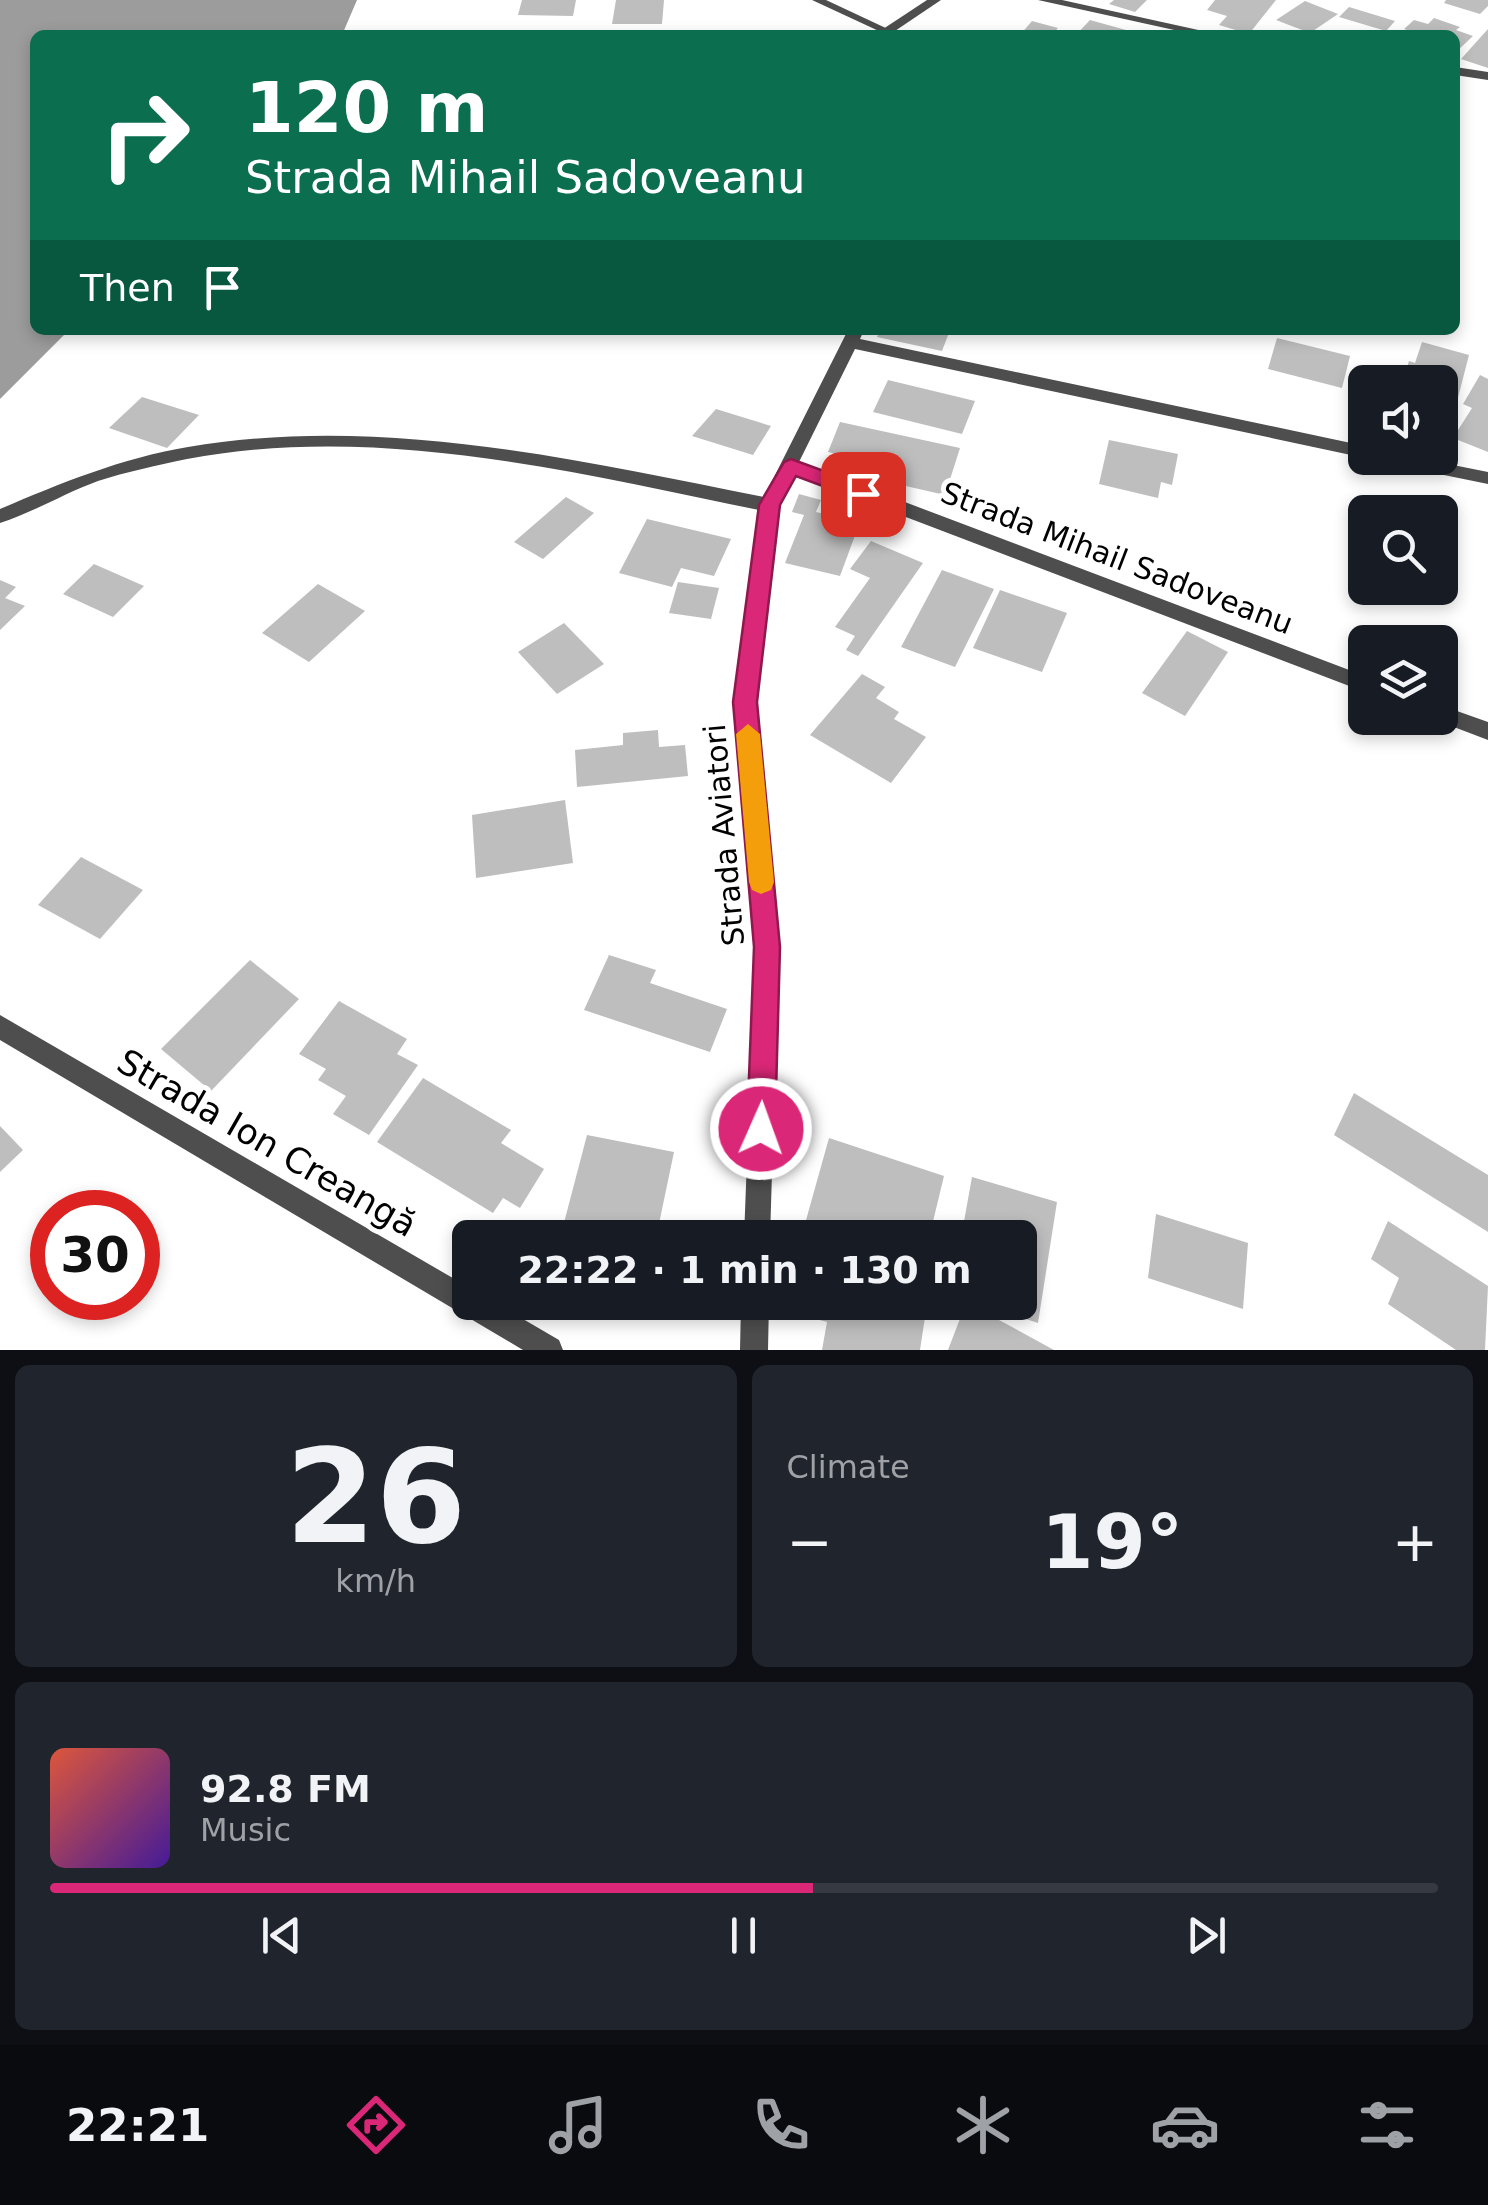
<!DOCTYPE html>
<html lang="en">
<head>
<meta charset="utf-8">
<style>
	body { margin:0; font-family:"DejaVu Sans",sans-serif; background:#20242c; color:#f1f3f6; height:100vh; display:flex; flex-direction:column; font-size:38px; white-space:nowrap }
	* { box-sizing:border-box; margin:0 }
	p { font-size:32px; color:#9ea1a6 }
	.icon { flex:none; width:55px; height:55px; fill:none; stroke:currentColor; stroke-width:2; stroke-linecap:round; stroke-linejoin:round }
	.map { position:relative; height:1350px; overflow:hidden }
	.panel { display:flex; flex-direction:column; gap:15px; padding:15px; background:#0d0f14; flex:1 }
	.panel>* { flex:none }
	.banner { position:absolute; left:30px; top:30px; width:1430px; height:305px; border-radius:15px; box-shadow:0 5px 15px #0003; background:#0b6e4f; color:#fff; overflow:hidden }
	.tools { position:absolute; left:1348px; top:365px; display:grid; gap:20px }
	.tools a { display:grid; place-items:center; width:110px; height:110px; border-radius:15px; background:#171b24; box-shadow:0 5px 15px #0003; font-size:50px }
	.speed { position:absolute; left:30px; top:1190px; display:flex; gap:20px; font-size:50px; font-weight:700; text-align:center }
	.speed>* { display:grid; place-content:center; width:130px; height:130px; border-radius:50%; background:#171b24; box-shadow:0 5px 15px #0003; line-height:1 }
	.speed .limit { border:15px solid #d22; background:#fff; color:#111 }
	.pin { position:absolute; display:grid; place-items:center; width:85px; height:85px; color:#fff; margin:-42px; border-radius:20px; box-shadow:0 5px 15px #0006 }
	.me { position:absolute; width:110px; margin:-55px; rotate:2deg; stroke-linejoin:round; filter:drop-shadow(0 0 8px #0008) }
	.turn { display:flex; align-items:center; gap:35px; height:210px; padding:0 50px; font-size:45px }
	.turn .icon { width:130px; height:130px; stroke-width:2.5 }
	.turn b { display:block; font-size:70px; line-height:85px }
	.then { display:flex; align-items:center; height:95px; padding:0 50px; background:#0003; gap:20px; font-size:38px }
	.big { font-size:75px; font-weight:600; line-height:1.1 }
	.panel .card { flex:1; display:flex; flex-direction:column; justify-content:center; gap:15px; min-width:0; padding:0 35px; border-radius:15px; background:#20242c }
	.panel .dial { align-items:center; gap:0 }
	.dial b { font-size:130px; line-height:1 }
	.song { display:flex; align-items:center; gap:30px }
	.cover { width:120px; height:120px; border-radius:15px; background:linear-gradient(135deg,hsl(10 70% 55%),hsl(260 70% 35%)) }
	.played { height:10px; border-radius:5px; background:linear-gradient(90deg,#db2777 55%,#363941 55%) }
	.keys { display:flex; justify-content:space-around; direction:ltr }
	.heat { display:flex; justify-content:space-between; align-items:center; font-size:55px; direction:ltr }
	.panel .tiles { flex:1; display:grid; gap:15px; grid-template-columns:1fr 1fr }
	.card:last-child { grid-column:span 2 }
	.trip { position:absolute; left:452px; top:1220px; width:585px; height:100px; border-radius:15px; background:#171b24; box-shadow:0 5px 15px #0003; font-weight:600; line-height:100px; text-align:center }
	.menu { display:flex; height:160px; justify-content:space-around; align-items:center; background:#090b0e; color:#9ea1a6 }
	.menu .icon { width:70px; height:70px }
	.menu .selected { color:#db2777 }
	.menu b { font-size:45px; color:#f1f3f6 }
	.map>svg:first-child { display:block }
	.water { fill:#9c9c9c }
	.building { fill:#bebebe }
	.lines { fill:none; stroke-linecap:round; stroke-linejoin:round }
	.lane { fill:#4e4e4e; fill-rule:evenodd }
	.street { fill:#4e4e4e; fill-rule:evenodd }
	.route { fill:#db2777; stroke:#8e194d; stroke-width:2.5 }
	.slow { fill:#f59e0b }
	.labels { text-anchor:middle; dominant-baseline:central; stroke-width:10; stroke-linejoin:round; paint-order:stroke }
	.street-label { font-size:30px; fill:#000; stroke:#fff }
	.near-street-label { font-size:35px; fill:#000; stroke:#fff }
</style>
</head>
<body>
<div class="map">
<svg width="1488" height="1350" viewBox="0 0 1488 1350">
	<rect width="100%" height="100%" fill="#fff"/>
	<path class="water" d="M0,0H357L342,35H35V330H69L0,399Z"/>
	<g class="building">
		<path d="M522,0H576L573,16L518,15Z"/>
		<path d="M616,0H664L662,24H612Z"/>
		<path d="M1114,0H1147L1135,12L1109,4Z"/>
		<path d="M1215,0H1276L1249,34L1219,25L1227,16L1207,10Z"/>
		<path d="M1446,0H1488V6L1480,14L1444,3Z"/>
		<path d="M1305,1L1338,14L1310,33L1276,20Z"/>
		<path d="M1349,7L1395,21L1386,31L1339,17Z"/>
		<path d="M1434,18L1460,27L1456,30L1473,36L1455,53V35H1422L1404,29L1414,20L1428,24Z"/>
		<path d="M1090,20L1126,30L1122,35H1076Z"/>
		<path d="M1032,21L1058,28L1052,35H1020Z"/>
		<path d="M1488,29V68L1461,59Z"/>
		<path d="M880,330H950L942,351L877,337Z"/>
		<path d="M1277,338L1350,356L1342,388L1268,369Z"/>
		<path d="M1422,342L1469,355L1453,417L1440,414V382L1404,377L1409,361L1415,363Z"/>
		<path d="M1480,375L1488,379V452L1453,438L1472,408L1463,404Z"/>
		<path d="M888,380L975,401L962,434L873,412Z"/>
		<path d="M142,397L199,415L167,448L109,428Z"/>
		<path d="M716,409L771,426L753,455L692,436Z"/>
		<path d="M840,422L960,448L945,495L862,476L868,461L828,452Z"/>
		<path d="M1109,440L1178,454L1172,485L1161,482L1158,498L1099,484Z"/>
		<path d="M799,494L821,500L816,512L860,522L840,576L785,563L804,515L792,512Z"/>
		<path d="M566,497L594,513L543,559L514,542Z"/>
		<path d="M647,519L731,539L714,576L681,568L672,587L619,573Z"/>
		<path d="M871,541L923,563L858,656L846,650L855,636L835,627L870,578L850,569Z"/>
		<path d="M94,564L144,586L113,617L63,594Z"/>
		<path d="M942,570L994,589L955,667L901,647Z"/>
		<path d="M0,580L16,587L5,598L25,606L0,630Z"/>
		<path d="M678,582L719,588L711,619L669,613Z"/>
		<path d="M318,584L365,611L309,662L262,633Z"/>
		<path d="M1000,590L1067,613L1042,672L973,648Z"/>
		<path d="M564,623L604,664L557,694L518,652Z"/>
		<path d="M1187,631L1228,652L1185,716L1142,693Z"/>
		<path d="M862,674L885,687L876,698L899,712L894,719L926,737L891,783L810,735Z"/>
		<path d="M658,730L659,747L685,745L688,776L577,787L575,750L623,745V733Z"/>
		<path d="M565,800L573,863L476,878L472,815Z"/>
		<path d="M81,857L143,890L100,939L38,905Z"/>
		<path d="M609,955L656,970L650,983L727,1009L710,1052L584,1010Z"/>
		<path d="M250,960L299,999L211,1091L161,1049Z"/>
		<path d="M339,1001L407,1039L397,1054L418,1065L369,1135L333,1114L346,1096L318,1080L326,1069L299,1054Z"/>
		<path d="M423,1078L511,1130L501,1143L544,1169L520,1208L503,1198L493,1213L377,1142Z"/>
		<path d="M1354,1093L1488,1175V1232L1334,1135Z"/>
		<path d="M0,1126L23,1150L0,1172Z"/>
		<path d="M587,1135L674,1152L656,1238H560Z"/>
		<path d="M829,1138L944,1176L929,1238H801Z"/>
		<path d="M972,1177L1057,1202L1038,1323L977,1303L1020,1302V1238H961Z"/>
		<path d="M1156,1214L1248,1243L1243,1309L1148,1278Z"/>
		<path d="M1388,1221L1488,1286L1485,1350H1456L1388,1304L1399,1278L1371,1259Z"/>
		<path d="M796,1302L927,1304L920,1350H822L827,1322L794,1313Z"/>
		<path d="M966,1303L999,1320L1054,1350H948Z"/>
	</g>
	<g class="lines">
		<path class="lane" d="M812,0H826L890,30L881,32Z"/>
		<g class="street">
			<path d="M927,0H941L889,35H874Z"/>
			<path d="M1038,0H1062L1221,35H1197Z"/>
			<path d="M1455,67L1488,72V80L1455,75Z"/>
			<path d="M848,330H864L860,339L1365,446V458L855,349L799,462L1365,676V692L793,474L778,505L755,701L779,947L770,1238H744L755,947L735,701L759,510C574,472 376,423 187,459C158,465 126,472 98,481C65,493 34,512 0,523V509C61,483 122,458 188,447C380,414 576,460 764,497Z"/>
			<path d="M1381,458H1418L1488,472V484L1390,464Z"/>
			<path d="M1440,705L1488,722V740L1433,719L1440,718Z"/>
			<path d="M0,1015L470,1288V1302H494L559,1340L563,1350H523L0,1040Z"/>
			<path d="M741,1302H769L768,1350H740Z"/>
		</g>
	</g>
	<path class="route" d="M791,459L870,488L873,494L863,501L796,476L780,505L757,702L780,947L775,1129L771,1139L761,1143L751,1139L747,1129L754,947L733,702L759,505L784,462Z"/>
	<path class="slow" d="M748,724L760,734L774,882L771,890L761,894L752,890L749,882L736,734Z"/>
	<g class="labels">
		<g class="street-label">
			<text transform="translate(1117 558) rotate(21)">Strada Mihail Sadoveanu</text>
			<text transform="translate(724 835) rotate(-95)">Strada Aviatori</text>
		</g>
		<g class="near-street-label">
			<text transform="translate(267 1143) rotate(30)">Strada Ion Creangă</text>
		</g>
	</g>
</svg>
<div class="tools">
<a><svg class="icon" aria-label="sound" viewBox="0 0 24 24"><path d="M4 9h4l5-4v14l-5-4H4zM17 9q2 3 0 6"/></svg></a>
<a><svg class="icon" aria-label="search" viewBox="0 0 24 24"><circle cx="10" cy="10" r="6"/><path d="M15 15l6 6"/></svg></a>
<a><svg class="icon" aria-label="layers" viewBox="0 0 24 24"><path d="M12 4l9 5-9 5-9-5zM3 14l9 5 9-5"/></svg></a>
</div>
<div class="speed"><div class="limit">30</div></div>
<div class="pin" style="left:863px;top:494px;background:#d93025"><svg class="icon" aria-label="arrive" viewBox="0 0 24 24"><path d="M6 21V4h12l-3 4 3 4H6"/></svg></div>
<svg class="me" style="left:761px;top:1129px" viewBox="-20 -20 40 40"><circle r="17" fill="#db2777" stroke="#fff" stroke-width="3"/><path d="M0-11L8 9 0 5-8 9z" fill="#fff"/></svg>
<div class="trip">22:22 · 1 min · 130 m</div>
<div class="banner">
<div class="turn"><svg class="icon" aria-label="right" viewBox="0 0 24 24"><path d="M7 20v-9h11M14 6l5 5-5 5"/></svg><div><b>120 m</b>Strada Mihail Sadoveanu</div></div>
<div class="then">Then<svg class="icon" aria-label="arrive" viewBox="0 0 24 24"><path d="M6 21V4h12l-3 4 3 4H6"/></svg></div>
</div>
</div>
<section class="panel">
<div class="tiles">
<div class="card dial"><b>26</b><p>km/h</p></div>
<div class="card"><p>Climate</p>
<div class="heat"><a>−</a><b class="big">19°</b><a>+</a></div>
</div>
<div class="card">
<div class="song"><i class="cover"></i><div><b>92.8 FM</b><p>Music</p></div></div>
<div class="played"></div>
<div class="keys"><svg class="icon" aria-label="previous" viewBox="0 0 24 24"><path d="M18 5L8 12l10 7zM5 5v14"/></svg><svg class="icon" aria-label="pause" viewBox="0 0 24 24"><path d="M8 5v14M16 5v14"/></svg><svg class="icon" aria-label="next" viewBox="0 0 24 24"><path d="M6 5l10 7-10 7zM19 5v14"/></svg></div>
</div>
</div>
</section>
<nav class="menu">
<b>22:21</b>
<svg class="icon selected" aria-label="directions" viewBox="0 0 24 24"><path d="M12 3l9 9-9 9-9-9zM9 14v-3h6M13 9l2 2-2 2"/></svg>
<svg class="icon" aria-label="music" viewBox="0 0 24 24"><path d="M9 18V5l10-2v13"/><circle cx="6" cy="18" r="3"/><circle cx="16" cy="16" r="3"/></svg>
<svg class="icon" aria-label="phone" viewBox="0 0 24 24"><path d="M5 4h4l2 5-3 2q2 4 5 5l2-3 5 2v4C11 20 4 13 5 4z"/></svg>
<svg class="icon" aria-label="climate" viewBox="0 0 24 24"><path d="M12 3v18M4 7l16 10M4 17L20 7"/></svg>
<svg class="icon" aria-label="car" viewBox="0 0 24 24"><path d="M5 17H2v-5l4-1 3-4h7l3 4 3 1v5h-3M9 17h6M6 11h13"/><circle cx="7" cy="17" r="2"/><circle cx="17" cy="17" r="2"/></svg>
<svg class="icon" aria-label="filters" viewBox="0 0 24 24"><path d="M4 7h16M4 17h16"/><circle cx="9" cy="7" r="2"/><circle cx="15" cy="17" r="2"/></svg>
</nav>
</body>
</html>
